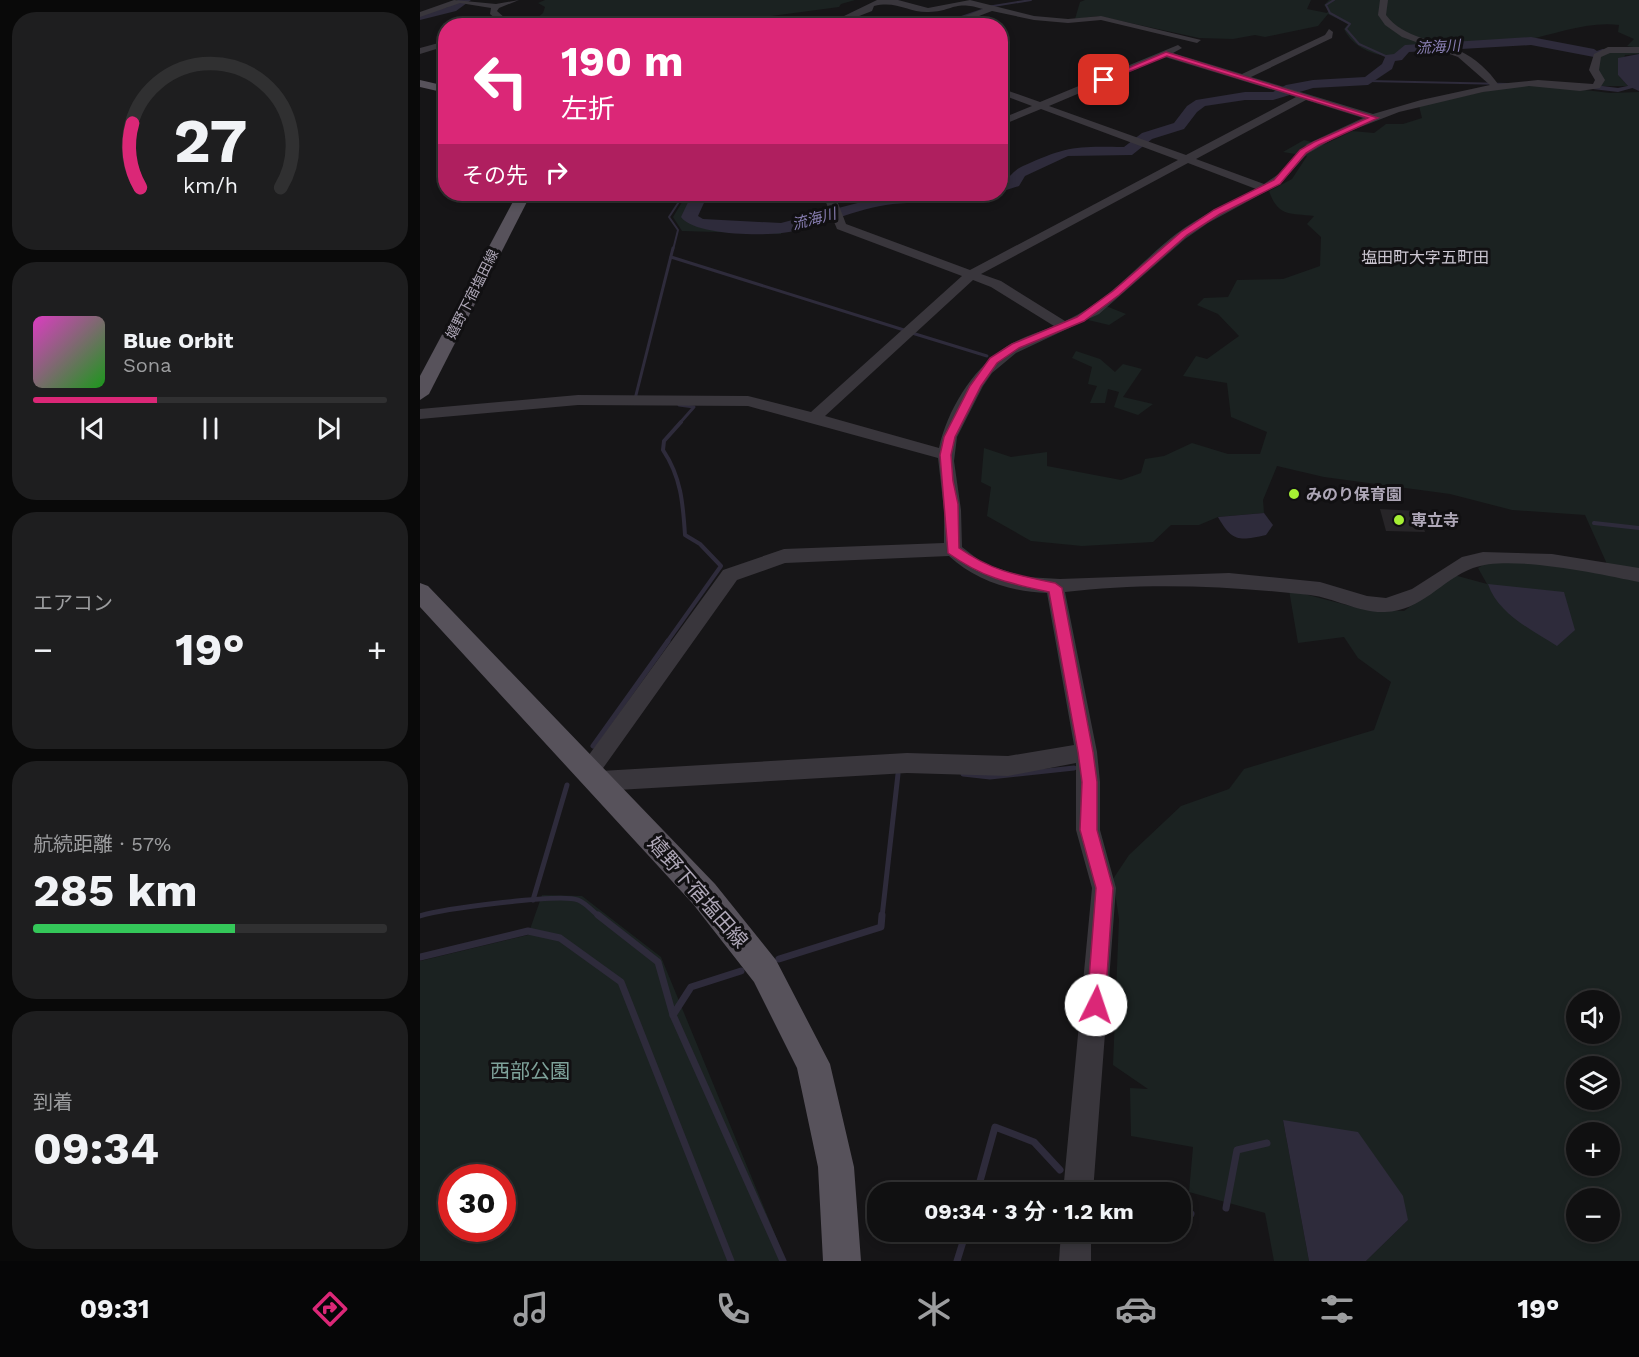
<!DOCTYPE html>
<html lang="ja">
<head>
<meta charset="utf-8">
<style>
	body { margin:0; font-family:"Work Sans","Noto Sans JP",sans-serif; background:#1e1e1f; color:#f1f3f6; height:100vh; display:flex; flex-direction:column; font-size:22px; white-space:nowrap }
	* { box-sizing:border-box; margin:0 }
	p { font-size:20px; color:#9c9d9f }
	.icon { flex:none; width:33px; height:33px; fill:none; stroke:currentColor; stroke-width:2; stroke-linecap:round; stroke-linejoin:round }
	.map { position:relative; flex:1; overflow:hidden }
	.drawer { display:flex; flex-direction:column; gap:12px; padding:12px; background:#090909; width:420px }
	.drawer>* { flex:none }
	.guide { position:absolute; left:18px; top:18px; width:570px; height:183px; border-radius:24px; box-shadow:0 3px 9px #0003,0 0 0 2px #303031; background:#db2777; color:#fff; overflow:hidden }
	.tools { position:absolute; left:1146px; top:990px; display:grid; gap:12px }
	.tools a { display:grid; place-items:center; width:54px; height:54px; border-radius:50%; background:#101011; box-shadow:0 3px 9px #0003,0 0 0 2px #303031; font-size:30px }
	.speed { position:absolute; left:18px; top:1164px; display:flex; gap:12px; font-size:30px; font-weight:700; text-align:center }
	.speed>* { display:grid; place-content:center; width:78px; height:78px; border-radius:50%; background:#101011; box-shadow:0 3px 9px #0003,0 0 0 2px #303031; line-height:1 }
	.speed .limit { border:9px solid #d22; background:#fff; color:#111 }
	.pin { position:absolute; display:grid; place-items:center; width:51px; height:51px; color:#fff; margin:-26px; border-radius:12px; box-shadow:0 3px 9px #0006 }
	.me { position:absolute; width:66px; margin:-33px; rotate:4deg; stroke-linejoin:round; filter:drop-shadow(0 0 4px #0008) }
	.turn { display:flex; align-items:center; gap:21px; height:126px; padding:0 24px; font-size:27px }
	.turn .icon { width:78px; height:78px; stroke-width:2.5 }
	.turn b { display:block; font-size:42px; line-height:51px }
	.then { display:flex; align-items:center; height:57px; padding:0 24px; background:#0003; gap:12px; font-size:22px }
	.big { font-size:45px; font-weight:700; line-height:1.1 }
	.drawer .card { flex:1; display:flex; flex-direction:column; justify-content:center; gap:9px; min-width:0; padding:0 21px; border-radius:24px; background:#1e1e1f }
	.drawer .dial { align-items:center; gap:0 }
	.dial svg { height:156px; overflow:visible; fill:none; stroke:#303031; stroke-width:7; stroke-linecap:round; text-anchor:middle }
	.dial text { fill:#f1f3f6; stroke:none }
	.song { display:flex; align-items:center; gap:18px }
	.cover { width:72px; height:72px; border-radius:9px; background:linear-gradient(135deg,hsl(310 70% 55%),hsl(120 70% 35%)) }
	.played { height:6px; border-radius:3px; background:linear-gradient(90deg,#db2777 35%,#303031 35%) }
	.keys { display:flex; justify-content:space-around; direction:ltr }
	.heat { display:flex; justify-content:space-between; align-items:center; font-size:33px; direction:ltr }
	.charge { height:9px; border-radius:4px; background:linear-gradient(90deg,#34c759 57%,#303031 0) }
	.trip { position:absolute; left:447px; top:1182px; width:324px; height:60px; border-radius:24px; background:#101011; box-shadow:0 3px 9px #0003,0 0 0 2px #303031; font-weight:700; line-height:60px; text-align:center }
	.dock { display:flex; height:96px; justify-content:space-around; align-items:center; background:#060607; color:#9c9d9f }
	.dock .icon { width:42px; height:42px }
	.dock .on { color:#db2777 }
	.dock b { font-size:27px; color:#f1f3f6 }
	main { display:flex; flex:1; min-height:0 }
	.map>svg:first-child { display:block }
	.green { fill:#1b2221; fill-rule:evenodd }
	.water { fill:#2e2b3b }
	.lines { fill:none; stroke-linecap:round; stroke-linejoin:round }
	.stream-far4 { stroke:#2e2b3b; stroke-width:2 }
	.stream-far3 { stroke:#2e2b3b; stroke-width:3 }
	.stream-far2 { stroke:#2e2b3b; stroke-width:4 }
	.stream-far1 { stroke:#2e2b3b; stroke-width:5 }
	.stream { stroke:#2e2b3b; stroke-width:7 }
	.canal { fill:#2e2b3b; fill-rule:evenodd }
	.river { fill:#2e2b3b; fill-rule:evenodd }
	.building { fill:#272528 }
	.minor { fill:#39363c; fill-rule:evenodd }
	.major { fill:#57525b; fill-rule:evenodd }
	.route { fill:#db2777; stroke:#8e194d; stroke-width:1.5 }
	.poi-dot { fill:#a6f034; stroke:#111012; stroke-width:2 }
	.labels { text-anchor:middle; dominant-baseline:central; stroke-width:6; stroke-linejoin:round; paint-order:stroke }
	.far-street-label { font-size:14px; fill:#aea7b7; stroke:#111012 }
	.far-water-label { font-size:15px; font-style:italic; fill:#887eb2; stroke:#111012 }
	.far-quarter-label { font-size:16px; fill:#cdc8d3; stroke:#111012 }
	.poi-label { font-size:16px; font-weight:bold; fill:#aea7b7; stroke:#111012; text-anchor:start }
	.near-street-label { font-size:20px; fill:#aea7b7; stroke:#111012 }
	.near-park-label { font-size:20px; fill:#7ea29a; stroke:#111012 }
</style>
</head>
<body>
<main>
<section class="drawer">
<div class="card dial"><svg viewBox="0 0 100 80">
<path d="M14 69A42 42 0 1 1 86 69"/>
<path d="M14 69A42 42 0 0 1 10 36" stroke="#db2777"/>
<text x="50" y="56" font-size="32" font-weight="700">27</text>
<text x="50" y="72" font-size="11">km/h</text>
</svg></div>
<div class="card">
<div class="song"><i class="cover"></i><div><b>Blue Orbit</b><p>Sona</p></div></div>
<div class="played"></div>
<div class="keys"><svg class="icon" aria-label="previous" viewBox="0 0 24 24"><path d="M18 5L8 12l10 7zM5 5v14"/></svg><svg class="icon" aria-label="pause" viewBox="0 0 24 24"><path d="M8 5v14M16 5v14"/></svg><svg class="icon" aria-label="next" viewBox="0 0 24 24"><path d="M6 5l10 7-10 7zM19 5v14"/></svg></div>
</div>
<div class="card"><p>エアコン</p>
<div class="heat"><a>−</a><b class="big">19°</b><a>+</a></div>
</div>
<div class="card"><p>航続距離 · 57%</p><b class="big">285 km</b><div class="charge"></div></div>
<div class="card"><p>到着</p><b class="big">09:34</b></div>
</section>
<div class="map">
<svg width="1219" height="1261" viewBox="0 0 1219 1261">
	<rect width="100%" height="100%" fill="#161517"/>
	<g class="green">
		<path d="M125,0H435L421,4L419,7L328,19L314,24L109,25L123,13L125,7L118,3Z"/>
		<path d="M665,0H891L887,9L907,13L909,10L904,5L909,0H1219V48L1207,46L1214,39L1198,32L1199,25C1163,21 1130,37 1095,42C1059,48 1020,46 984,48L975,56C956,57 933,48 924,29L928,24L908,14L898,26L845,37L835,35L813,39L779,38L678,16L655,19L660,2Z"/>
		<path d="M1219,50V54L1205,55L1198,75L1208,86H1181L1176,70L1180,56L1191,51Z"/>
		<path d="M1115,84L1190,93L1219,92V1261H946L988,1220L863,1120L889,1261H854L845,1213L769,1192L773,1147L711,1136L710,1088L728,1089L693,1065L699,919L693,879L709,855L761,806L809,789L824,769L954,730L971,682L938,658L924,637L878,643L869,590L942,609L984,611L1034,575L1067,584L1058,568L1074,558L1191,573L1165,515L1092,510L1030,494L904,477L857,466L843,500L844,513L798,517L779,525H751L733,542L662,546L611,541L567,516L571,487L561,482L564,448L591,457L627,452V466L701,480L721,473L725,459L744,456L772,443L808,454H840L847,432L811,417L807,383L763,376L776,356L787,359L819,336L798,314L777,305L784,298L808,297L817,280L863,279L900,266L901,237L887,224L894,216C870,213 858,217 849,191L872,179L887,156L863,152L884,140L903,145L932,131L954,133L966,124H983L1002,118L999,106L1080,88ZM1156,1000H1190V1034H1156ZM1156,1066H1190V1100H1156ZM1156,1132H1190V1166H1156ZM1156,1198H1190V1232H1156Z"/>
		<path d="M267,194H305L302,196L273,195L263,217L274,225L361,230V234L262,231L253,217Z"/>
		<path d="M686,306L706,314L689,325L668,320Z"/>
		<path d="M656,351L680,359L695,372L703,364L722,369L703,397L733,404L718,415L694,407L699,392L688,389L685,403H670L677,386L668,384L672,367L652,358Z"/>
		<path d="M122,895L162,896L241,957L366,1261H0V961L108,935ZM32,1178H82V1228H32Z"/>
	</g>
	<g class="water">
		<path d="M1219,54V91L1208,86L1198,75V58Z"/>
		<path d="M844,513L853,525L846,535C819,541 812,542 798,517Z"/>
		<path d="M1068,584L1144,592L1155,630L1137,646C1112,630 1078,614 1068,584Z"/>
		<path d="M863,1120L938,1132L983,1196L988,1220L946,1261H889Z"/>
	</g>
	<g class="lines">
		<g class="stream-far4">
			<path d="M914,0L906,5L910,13L930,24L926,29L939,44L970,58"/>
			<path d="M567,7L611,0"/>
			<path d="M515,26L562,10"/>
			<path d="M1174,53L1183,50"/>
			<path d="M948,81L1087,84"/>
			<path d="M253,250L258,230L249,217L264,194"/>
		</g>
		<g class="stream-far3">
			<path d="M251,257L484,330"/>
			<path d="M492,333L567,356"/>
			<path d="M215,399L253,248"/>
			<path d="M259,405L274,407L259,424"/>
		</g>
		<g class="stream-far2">
			<path d="M1174,523L1219,528"/>
			<path d="M247,642L301,566L280,544L265,535C263,503 261,477 243,450L244,441L261,422"/>
		</g>
		<g class="stream-far1">
			<path d="M173,746L248,641"/>
			<path d="M543,774L570,777L654,768"/>
			<path d="M113,900L147,785"/>
			<path d="M0,916C21,909 141,893 158,900C166,903 173,912 180,917"/>
			<path d="M462,917L478,774"/>
		</g>
		<g class="stream">
			<path d="M178,915L238,962L253,1015L363,1261"/>
			<path d="M0,957L108,931L140,938L201,982L311,1261"/>
			<path d="M359,959L461,927L462,915"/>
			<path d="M253,1015L271,987L321,971"/>
			<path d="M668,1188L686,1192"/>
			<path d="M557,1192L575,1127L614,1142L640,1170"/>
			<path d="M806,1208L817,1150L847,1143"/>
			<path d="M760,1211L771,1214"/>
			<path d="M537,1261L546,1232"/>
		</g>
		<path class="canal" d="M1167,84L1198,88L1212,85L1216,87L1198,92L1164,88Z"/>
		<g class="river">
			<path d="M38,0H51L36,11L0,20V14L28,7Z"/>
			<path d="M1111,37L1174,49L1180,53L1174,57L1111,45L989,52L982,60L975,61L972,69L948,85L893,88L853,100H825L785,106L777,112L764,129L732,139L712,155L648,156L605,176L599,186L580,192V182C590,179 593,170 603,166C647,146 656,146 704,147L722,133L754,123L767,106L776,100L825,92H853L866,85L893,80L945,77L962,64L966,55L974,54L985,45Z"/>
			<path d="M272,194H288L278,216L283,219L361,223L472,194H553L551,197C525,204 499,201 473,204C435,208 400,228 362,233C340,236 274,235 261,217Z"/>
		</g>
	</g>
	<path class="building" d="M960,509L998,511L1005,532L966,531Z"/>
	<g class="lines">
		<g class="minor">
			<path d="M34,0L76,4L99,0L79,8L77,11L94,26H84L70,14L71,8L40,3L0,17V12Z"/>
			<path d="M457,0H478L508,8L550,0L614,16L648,19L681,16L781,40L777,43L681,20L648,23L614,20L572,11L533,26H520L563,9C534,0 534,11 509,12C489,13 477,0 454,6L452,11L429,20L427,26H419L422,17Z"/>
			<path d="M960,0H968L966,15C984,39 1015,39 1040,51C1055,58 1069,71 1078,84L1118,80L1173,84L1175,80L1169,70L1174,54L1188,47H1219V53H1190L1181,57L1179,70L1185,80L1180,88L1160,91L1109,86L1063,92L979,112L920,135L887,154L860,184L788,223L765,239L679,314L596,353L572,373L563,386L537,437L534,461L541,510L542,547L564,564L606,577L640,579L809,573L900,582L947,596L966,598L992,589L1042,557L1063,552L1132,554L1219,568V582C1180,574 1089,554 1053,568C1021,580 1002,611 965,612C939,613 915,598 890,595C811,586 724,582 645,592L677,752L680,782V830L696,888L673,1192H643L672,888L656,830V763L588,776L487,773L180,791L172,788L170,779L161,777L158,770L303,570L364,549L524,543V510L518,458L328,406L158,405L0,419V409L158,395L328,396L391,412L542,276L417,229L405,200L361,197L356,194H421L416,198L426,224L550,270L758,160L621,109L580,126V119L612,106L580,94V88L620,102L758,45L762,48L753,53L822,74L905,35L909,29L913,32L912,38L831,77L953,114L1001,100L1070,85L1038,57L982,37L965,25L958,15ZM745,57L876,97L766,155L629,106ZM886,100L943,118L887,144L860,173L844,184L776,159ZM768,163L836,189C809,203 781,215 756,234C719,263 689,301 645,321L581,281L561,274ZM553,280L571,287L634,326C617,333 598,338 583,349C552,370 527,411 519,448L405,416ZM529,556C555,580 591,592 627,593L654,745L588,756L487,753L181,771L317,580L365,563Z"/>
			<path d="M26,41V46L0,54V48Z"/>
			<path d="M641,1232H671V1261H639Z"/>
		</g>
		<g class="major">
			<path d="M0,80L26,86V93L0,87Z"/>
			<path d="M97,194H111L9,394L0,400V376Z"/>
			<path d="M0,583L8,586L295,884L356,960L410,1064L434,1167L441,1261H403L398,1167L377,1068L334,982L273,904L0,607Z"/>
		</g>
	</g>
	<path class="route" d="M746,52L958,118L899,145L886,153L860,184L800,214L767,235L699,295L664,321L599,348L577,363L561,386L535,437L531,455L533,481L538,504L539,548C572,571 596,575 635,583L642,588L673,752L677,782V830L693,888L685,1005L682,1011L676,1014L669,1011L667,1005L676,888L660,830L662,782L658,752L629,592C588,583 563,578 528,553L520,455L524,437L550,386L570,358L592,344L657,317L693,291L761,232L794,210L854,180L880,150L894,142L948,118L747,56L686,81L680,80Z"/>
	<g class="poi-dot">
		<circle cx="874" cy="494" r="6"/>
		<circle cx="979" cy="520" r="6"/>
	</g>
	<g class="labels">
		<g class="far-street-label">
			<text transform="translate(52 294) rotate(-63)">嬉野下宿塩田線</text>
		</g>
		<g class="far-water-label">
			<text transform="translate(1018 47) rotate(-4)">流海川</text>
			<text transform="translate(394 219) rotate(-15)">流海川</text>
		</g>
		<g class="far-quarter-label">
			<text x="1005" y="257">塩田町大字五町田</text>
		</g>
		<g class="poi-label">
			<text x="886" y="494">みのり保育園</text>
			<text x="991" y="520">専立寺</text>
		</g>
		<g class="near-street-label">
			<text transform="translate(278 892) rotate(49)">嬉野下宿塩田線</text>
		</g>
		<g class="near-park-label">
			<text x="110" y="1071">西部公園</text>
		</g>
	</g>
</svg>
<div class="tools">
<a><svg class="icon" aria-label="sound" viewBox="0 0 24 24"><path d="M4 9h4l5-4v14l-5-4H4zM17 9q2 3 0 6"/></svg></a>
<a><svg class="icon" aria-label="layers" viewBox="0 0 24 24"><path d="M12 4l9 5-9 5-9-5zM3 14l9 5 9-5"/></svg></a>
<a>+</a>
<a>−</a>
</div>
<div class="speed"><div class="limit">30</div></div>
<div class="pin" style="left:684px;top:80px;background:#d93025"><svg class="icon" aria-label="arrive" viewBox="0 0 24 24"><path d="M6 21V4h12l-3 4 3 4H6"/></svg></div>
<svg class="me" style="left:676px;top:1005px" viewBox="-20 -20 40 40"><circle r="19" fill="#fff"/><path d="M0-13L10 11 0 6-10 11z" fill="#db2777"/></svg>
<div class="trip">09:34 · 3 分 · 1.2 km</div>
<div class="guide">
<div class="turn"><svg class="icon" aria-label="left" viewBox="0 0 24 24"><path d="M17 20v-9H6M10 6l-5 5 5 5"/></svg><div><b>190 m</b>左折</div></div>
<div class="then">その先<svg class="icon" aria-label="right" viewBox="0 0 24 24"><path d="M7 20v-9h11M14 6l5 5-5 5"/></svg></div>
</div>
</div>
</main>
<nav class="dock">
<b>09:31</b>
<svg class="icon on" aria-label="directions" viewBox="0 0 24 24"><path d="M12 3l9 9-9 9-9-9zM9 14v-3h6M13 9l2 2-2 2"/></svg>
<svg class="icon" aria-label="music" viewBox="0 0 24 24"><path d="M9 18V5l10-2v13"/><circle cx="6" cy="18" r="3"/><circle cx="16" cy="16" r="3"/></svg>
<svg class="icon" aria-label="phone" viewBox="0 0 24 24"><path d="M5 4h4l2 5-3 2q2 4 5 5l2-3 5 2v4C11 20 4 13 5 4z"/></svg>
<svg class="icon" aria-label="climate" viewBox="0 0 24 24"><path d="M12 3v18M4 7l16 10M4 17L20 7"/></svg>
<svg class="icon" aria-label="car" viewBox="0 0 24 24"><path d="M5 17H2v-5l4-1 3-4h7l3 4 3 1v5h-3M9 17h6M6 11h13"/><circle cx="7" cy="17" r="2"/><circle cx="17" cy="17" r="2"/></svg>
<svg class="icon" aria-label="filters" viewBox="0 0 24 24"><path d="M4 7h16M4 17h16"/><circle cx="9" cy="7" r="2"/><circle cx="15" cy="17" r="2"/></svg>
<b>19°</b>
</nav>
</body>
</html>
